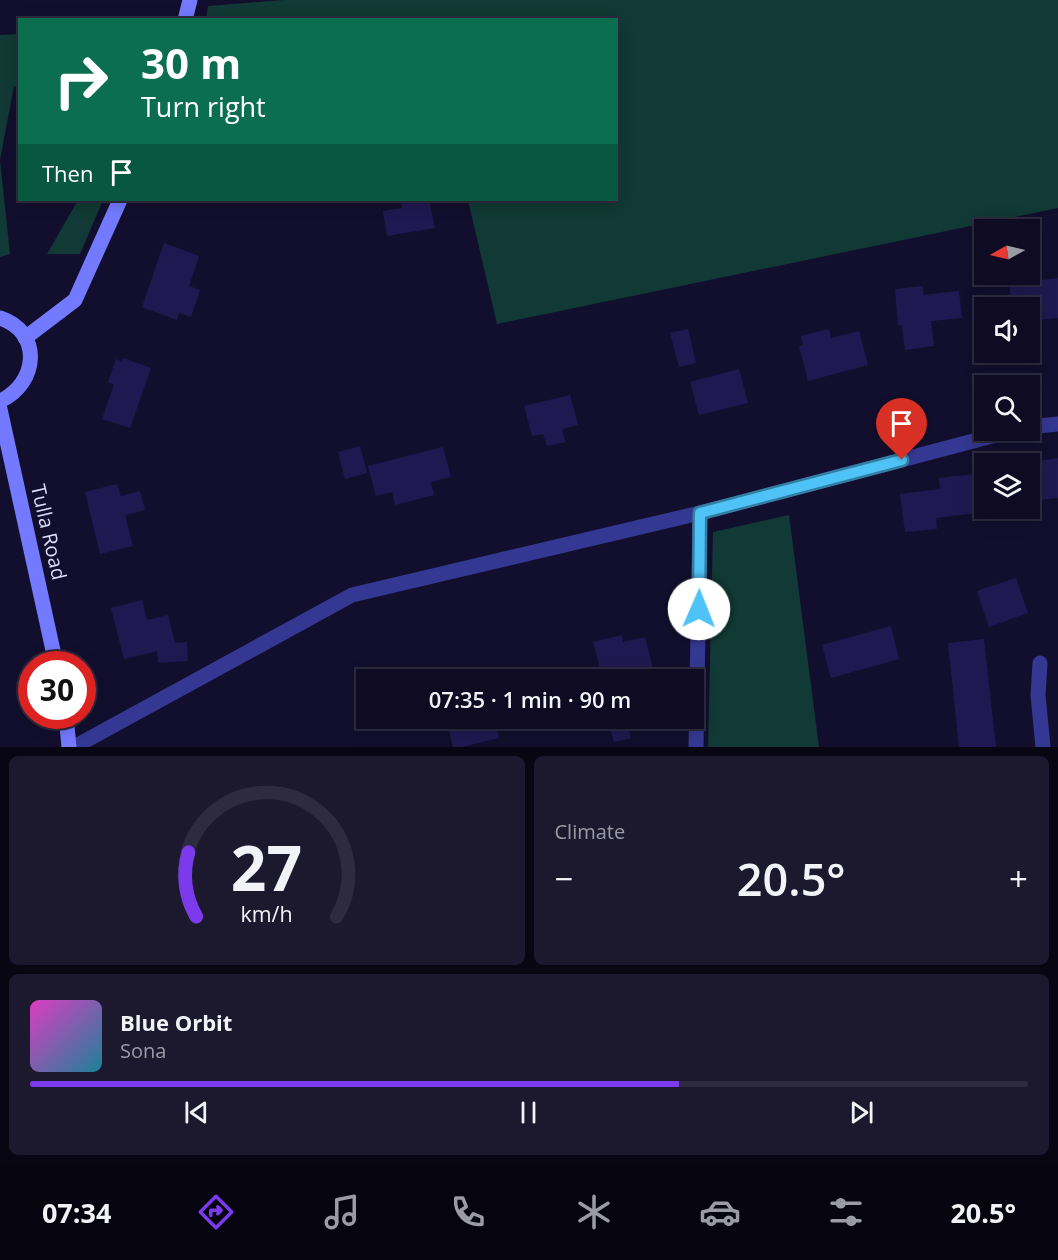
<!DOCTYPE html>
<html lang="en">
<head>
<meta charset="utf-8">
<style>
	body { margin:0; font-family:"Open Sans",sans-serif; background:#1c192f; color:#f1f3f6; height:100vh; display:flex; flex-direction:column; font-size:22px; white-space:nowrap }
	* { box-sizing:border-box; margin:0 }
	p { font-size:20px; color:#9b9ba5 }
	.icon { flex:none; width:33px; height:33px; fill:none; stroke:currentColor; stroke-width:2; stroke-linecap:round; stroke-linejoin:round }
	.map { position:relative; height:747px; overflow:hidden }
	.details { display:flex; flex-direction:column; gap:9px; padding:9px; background:#080613; flex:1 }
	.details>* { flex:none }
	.banner { position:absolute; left:18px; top:18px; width:600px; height:183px; border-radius:0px; box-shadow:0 3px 15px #0003,0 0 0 2px #2e2b40; background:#0b6e4f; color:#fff; overflow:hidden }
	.needle { width:39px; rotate:262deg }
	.controls { position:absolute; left:974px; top:219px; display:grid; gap:12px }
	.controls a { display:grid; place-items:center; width:66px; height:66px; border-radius:0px; background:#0e0b22; box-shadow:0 3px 15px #0003,0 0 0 2px #2e2b40; font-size:30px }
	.speed { position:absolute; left:18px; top:651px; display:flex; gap:12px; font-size:30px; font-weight:700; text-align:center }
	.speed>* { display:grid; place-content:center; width:78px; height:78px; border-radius:50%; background:#0e0b22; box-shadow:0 3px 15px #0003,0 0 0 2px #2e2b40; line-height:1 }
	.speed .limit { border:9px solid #d22; background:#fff; color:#111 }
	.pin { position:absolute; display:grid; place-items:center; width:51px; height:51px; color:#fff; margin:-62px -26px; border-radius:50% 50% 50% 0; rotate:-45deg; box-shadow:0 0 6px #0007 }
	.pin .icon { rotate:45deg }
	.me { position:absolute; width:66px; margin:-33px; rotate:1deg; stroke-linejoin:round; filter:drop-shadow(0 0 4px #0008) }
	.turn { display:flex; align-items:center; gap:21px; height:126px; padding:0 24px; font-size:27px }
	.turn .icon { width:78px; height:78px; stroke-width:2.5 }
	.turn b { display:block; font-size:42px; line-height:51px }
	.then { display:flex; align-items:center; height:57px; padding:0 24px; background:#0003; gap:12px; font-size:22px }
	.big { font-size:45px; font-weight:600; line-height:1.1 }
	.details .widget { flex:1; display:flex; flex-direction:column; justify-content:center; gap:9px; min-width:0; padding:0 21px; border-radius:9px; background:#1c192f }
	.details .dial { align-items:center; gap:0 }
	.dial svg { height:156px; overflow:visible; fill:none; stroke:#2e2b40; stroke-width:7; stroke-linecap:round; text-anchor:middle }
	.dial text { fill:#f1f3f6; stroke:none }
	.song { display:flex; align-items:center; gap:18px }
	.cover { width:72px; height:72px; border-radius:9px; background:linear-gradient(135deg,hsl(310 70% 55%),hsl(190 70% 35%)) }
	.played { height:6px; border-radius:3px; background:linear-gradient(90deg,#7c3aed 65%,#2e2b40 65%) }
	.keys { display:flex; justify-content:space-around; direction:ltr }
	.heat { display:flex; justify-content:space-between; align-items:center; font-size:33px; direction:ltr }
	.details .tiles { flex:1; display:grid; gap:9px; grid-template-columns:1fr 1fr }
	.widget:last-child { grid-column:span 2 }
	.trip { position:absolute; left:356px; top:669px; width:348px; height:60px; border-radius:0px; background:#0e0b22; box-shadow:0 3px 15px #0003,0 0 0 2px #2e2b40; font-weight:600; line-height:60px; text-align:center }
	.dock { display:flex; height:96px; justify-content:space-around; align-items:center; background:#06040e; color:#9b9ba5 }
	.dock .icon { width:42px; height:42px }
	.dock .on { color:#7c3aed }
	.dock b { font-size:27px; color:#f1f3f6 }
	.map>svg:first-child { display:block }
	.green { fill:#113935 }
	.building { fill:#201951 }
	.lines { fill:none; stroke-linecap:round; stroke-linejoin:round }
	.street { stroke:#353892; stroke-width:15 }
	.secondary { stroke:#737aff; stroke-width:15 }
	.route-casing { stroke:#337fa1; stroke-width:15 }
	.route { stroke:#4fc3f7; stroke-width:10 }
	.labels { text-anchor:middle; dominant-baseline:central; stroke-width:6; stroke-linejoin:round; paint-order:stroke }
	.street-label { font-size:20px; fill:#dedcff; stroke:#120f2e }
</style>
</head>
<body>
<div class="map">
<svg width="1058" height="747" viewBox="0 0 1058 747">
	<rect width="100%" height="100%" fill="#120f2e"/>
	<g class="green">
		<path d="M284,0H1058V208L497,324L468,200H616V20L206,19L208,6Z"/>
		<path d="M19,34V87L14,86L0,160V35Z"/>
		<path d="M0,160L10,254L0,257Z"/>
		<path d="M78,200H103L80,254H47Z"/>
		<path d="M789,515L819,747H708L713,532Z"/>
	</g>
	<g class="building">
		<path d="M401,200H429L435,228L387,236L383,211L402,208Z"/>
		<path d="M164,243L199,256L189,286L200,290L191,317L179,313L177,320L142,307Z"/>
		<path d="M1058,278V318L1029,321V308H1012L1009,284Z"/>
		<path d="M923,286V295L959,291L962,318L931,321L934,346L905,350L902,325H898L895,289Z"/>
		<path d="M688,329L696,363L679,367L670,333Z"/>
		<path d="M829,329L831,338L859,331L868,365L808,381L799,346L803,345L801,336Z"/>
		<path d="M123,358L151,368L130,428L102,419L114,385L108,382L116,359L122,362Z"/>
		<path d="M739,369L748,403L699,415L690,382Z"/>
		<path d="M570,395L578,425L562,429L565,442L547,446L543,434L532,436L524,406Z"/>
		<path d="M360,446L367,473L345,479L338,452Z"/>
		<path d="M443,447L451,477L431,482L434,495L395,505L392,492L376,496L368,466Z"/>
		<path d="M1058,458V498L1029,501V462Z"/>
		<path d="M984,473V508L976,509L977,513L936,518L937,529L905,532L900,494L940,489L939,478Z"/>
		<path d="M117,484L121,496L140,491L145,510L125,515L133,546L100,554L85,492Z"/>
		<path d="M1016,578L1028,613L989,627L977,591Z"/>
		<path d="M142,600L147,620L168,615L175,643L187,642L188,661L158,663L157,651L124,659L111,608Z"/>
		<path d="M891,626L899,659L831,678L822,645Z"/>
		<path d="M622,635L623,642L645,637L654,673L628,680H603L593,642Z"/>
		<path d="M984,639L996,747H959L948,643Z"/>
		<path d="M446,718H494L499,738L462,747H453Z"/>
		<path d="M607,718H625L631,738L614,742Z"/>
	</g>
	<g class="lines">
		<g class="street">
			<path d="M1029,427L1058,424"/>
			<path d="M1040,663L1038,695L1043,747"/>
			<path d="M74,747L352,595L700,513L1015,430"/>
			<path d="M696,747L700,513"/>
		</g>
		<g class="secondary">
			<path d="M185,20L190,0"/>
			<path d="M0,318C43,332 38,384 0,401"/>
			<path d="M25,338L75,300L120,200"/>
			<path d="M0,409L56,664"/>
			<path d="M66,716L69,747"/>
		</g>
	</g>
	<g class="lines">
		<g class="route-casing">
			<path id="route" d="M699,609L700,513L902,460"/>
		</g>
		<use href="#route" class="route"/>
	</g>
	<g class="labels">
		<g class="street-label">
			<text transform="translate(49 532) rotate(77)">Tulla Road</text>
		</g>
	</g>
</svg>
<div class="controls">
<a><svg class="needle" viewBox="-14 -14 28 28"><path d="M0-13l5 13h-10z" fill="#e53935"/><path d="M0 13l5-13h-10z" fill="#9b9ba5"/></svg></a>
<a><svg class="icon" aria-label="sound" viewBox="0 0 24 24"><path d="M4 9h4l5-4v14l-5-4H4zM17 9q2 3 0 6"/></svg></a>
<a><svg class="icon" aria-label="search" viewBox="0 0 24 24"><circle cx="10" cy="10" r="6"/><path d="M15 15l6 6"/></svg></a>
<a><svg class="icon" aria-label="layers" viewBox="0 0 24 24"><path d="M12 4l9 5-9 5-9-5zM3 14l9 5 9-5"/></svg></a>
</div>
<div class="speed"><div class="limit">30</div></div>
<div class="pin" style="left:902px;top:460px;background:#d93025"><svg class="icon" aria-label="arrive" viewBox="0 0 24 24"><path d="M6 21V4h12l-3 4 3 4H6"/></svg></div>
<svg class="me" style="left:699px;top:609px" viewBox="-20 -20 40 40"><circle r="19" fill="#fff"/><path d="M0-13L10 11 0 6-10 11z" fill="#4fc3f7"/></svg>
<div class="trip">07:35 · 1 min · 90 m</div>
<div class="banner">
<div class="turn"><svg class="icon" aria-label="right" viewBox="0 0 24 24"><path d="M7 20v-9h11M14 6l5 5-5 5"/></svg><div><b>30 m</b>Turn right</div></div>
<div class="then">Then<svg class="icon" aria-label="arrive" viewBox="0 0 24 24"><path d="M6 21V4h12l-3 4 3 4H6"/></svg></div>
</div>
</div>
<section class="details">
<div class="tiles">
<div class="widget dial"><svg viewBox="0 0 100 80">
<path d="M14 69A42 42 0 1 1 86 69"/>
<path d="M14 69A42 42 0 0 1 10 36" stroke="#7c3aed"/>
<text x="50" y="56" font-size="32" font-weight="700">27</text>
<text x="50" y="72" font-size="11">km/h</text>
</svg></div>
<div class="widget"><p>Climate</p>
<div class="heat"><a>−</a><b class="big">20.5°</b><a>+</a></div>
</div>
<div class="widget">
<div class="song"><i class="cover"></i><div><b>Blue Orbit</b><p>Sona</p></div></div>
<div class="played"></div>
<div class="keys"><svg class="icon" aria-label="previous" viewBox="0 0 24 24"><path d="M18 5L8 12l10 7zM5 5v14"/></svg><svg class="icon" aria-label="pause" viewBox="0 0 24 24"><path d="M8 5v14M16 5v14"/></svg><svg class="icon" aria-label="next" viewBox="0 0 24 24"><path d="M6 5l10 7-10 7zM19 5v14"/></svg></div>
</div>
</div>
</section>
<nav class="dock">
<b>07:34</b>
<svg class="icon on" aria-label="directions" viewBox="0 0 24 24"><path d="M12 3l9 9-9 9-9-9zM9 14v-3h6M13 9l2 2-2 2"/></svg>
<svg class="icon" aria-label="music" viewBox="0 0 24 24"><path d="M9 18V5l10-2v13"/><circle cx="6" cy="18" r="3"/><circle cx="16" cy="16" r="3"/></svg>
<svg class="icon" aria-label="phone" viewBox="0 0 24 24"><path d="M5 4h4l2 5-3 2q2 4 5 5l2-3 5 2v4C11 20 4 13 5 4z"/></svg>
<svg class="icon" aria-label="climate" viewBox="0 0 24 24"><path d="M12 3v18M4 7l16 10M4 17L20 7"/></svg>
<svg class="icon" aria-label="car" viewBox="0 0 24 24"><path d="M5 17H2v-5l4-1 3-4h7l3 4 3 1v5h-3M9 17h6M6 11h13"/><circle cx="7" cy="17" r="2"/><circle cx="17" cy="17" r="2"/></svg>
<svg class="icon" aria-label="filters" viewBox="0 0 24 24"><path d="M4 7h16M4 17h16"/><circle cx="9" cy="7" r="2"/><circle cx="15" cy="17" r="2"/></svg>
<b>20.5°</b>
</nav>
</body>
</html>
